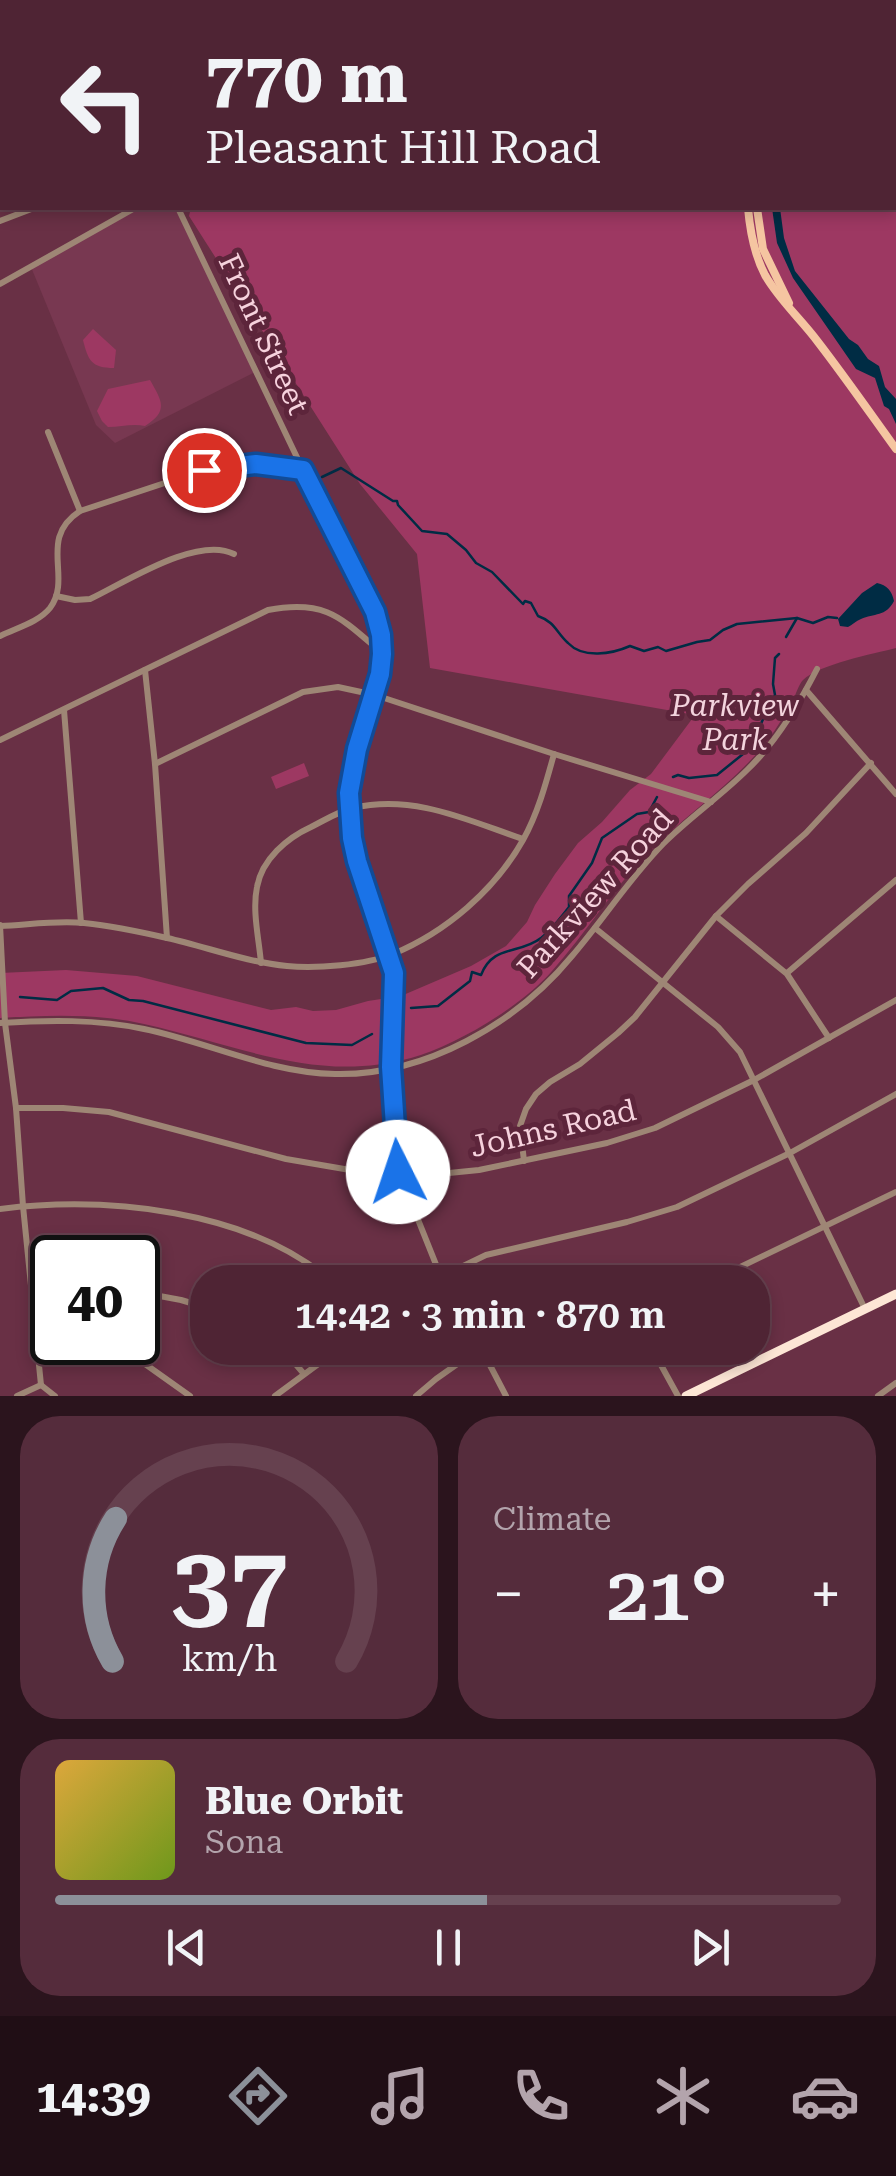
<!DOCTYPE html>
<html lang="en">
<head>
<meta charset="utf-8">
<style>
	body { margin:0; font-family:"Roboto Serif",serif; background:#552c3c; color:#f1f3f6; height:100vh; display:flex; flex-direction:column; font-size:38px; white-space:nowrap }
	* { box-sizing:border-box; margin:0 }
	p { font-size:32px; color:#b3a4ac }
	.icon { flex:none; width:55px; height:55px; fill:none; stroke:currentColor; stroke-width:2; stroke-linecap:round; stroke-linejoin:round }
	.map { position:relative; height:1396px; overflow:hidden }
	.panel { display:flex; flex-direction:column; gap:20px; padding:20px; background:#2b141d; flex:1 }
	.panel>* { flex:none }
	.top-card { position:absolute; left:0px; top:0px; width:898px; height:210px; box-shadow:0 5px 15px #0003,0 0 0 2px #66414f; background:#4f2434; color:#f1f3f6; overflow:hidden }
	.speed { position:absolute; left:30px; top:1235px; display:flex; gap:20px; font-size:50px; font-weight:700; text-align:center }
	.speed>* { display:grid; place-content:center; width:130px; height:130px; border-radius:50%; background:#4f2434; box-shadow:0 5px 15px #0003,0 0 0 2px #66414f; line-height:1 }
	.speed .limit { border:5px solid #111; border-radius:15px; background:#fff; color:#111 }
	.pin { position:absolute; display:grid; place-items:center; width:85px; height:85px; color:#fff; margin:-42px; border:5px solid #fff; border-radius:50%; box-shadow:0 2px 10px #0007 }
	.me { position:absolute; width:110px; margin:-55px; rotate:356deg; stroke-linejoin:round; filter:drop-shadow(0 0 8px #0008) }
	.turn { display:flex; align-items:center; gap:35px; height:210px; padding:0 40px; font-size:45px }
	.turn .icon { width:130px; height:130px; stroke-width:2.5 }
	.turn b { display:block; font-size:70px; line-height:85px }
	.big { font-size:75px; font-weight:600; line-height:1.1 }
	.panel .card { flex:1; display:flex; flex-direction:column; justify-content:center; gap:15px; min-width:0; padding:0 35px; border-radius:40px; background:#552c3c }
	.panel .dial { align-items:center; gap:0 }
	.dial svg { height:260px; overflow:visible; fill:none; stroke:#66414f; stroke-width:7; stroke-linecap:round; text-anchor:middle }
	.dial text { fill:#f1f3f6; stroke:none }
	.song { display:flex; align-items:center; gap:30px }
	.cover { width:120px; height:120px; border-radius:15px; background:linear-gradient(135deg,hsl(40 70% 55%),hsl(80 70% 35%)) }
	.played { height:10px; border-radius:5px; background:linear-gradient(90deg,#8c9099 55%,#66414f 55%) }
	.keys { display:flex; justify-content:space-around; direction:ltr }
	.heat { display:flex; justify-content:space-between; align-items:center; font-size:55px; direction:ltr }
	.panel .tiles { flex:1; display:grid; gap:20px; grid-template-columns:1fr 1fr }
	.card:last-child { grid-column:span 2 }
	.trip { position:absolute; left:190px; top:1265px; width:580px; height:100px; border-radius:40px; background:#4f2434; box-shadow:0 5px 15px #0003,0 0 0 2px #66414f; font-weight:600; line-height:100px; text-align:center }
	.tab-bar { display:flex; height:160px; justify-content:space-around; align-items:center; background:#200e15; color:#b3a4ac }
	.tab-bar .icon { width:70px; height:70px }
	.tab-bar .current { color:#8c9099 }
	.tab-bar b { font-size:45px; color:#f1f3f6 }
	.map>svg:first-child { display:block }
	.built { fill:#783851 }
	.green { fill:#9d3862 }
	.water { fill:#002c44 }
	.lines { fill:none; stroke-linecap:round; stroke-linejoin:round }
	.stream { stroke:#002c44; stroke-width:2.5 }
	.minor { stroke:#9e8675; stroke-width:6 }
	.major { stroke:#f5c5a1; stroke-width:8 }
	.highway { stroke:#fde6d5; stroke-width:9 }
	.route-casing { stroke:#114b97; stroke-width:25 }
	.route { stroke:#1a73e8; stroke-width:18 }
	.labels { text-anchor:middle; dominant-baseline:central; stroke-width:10; stroke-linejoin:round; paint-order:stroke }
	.street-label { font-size:30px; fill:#f6d2dd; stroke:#5d253b }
	.park-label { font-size:30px; font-style:italic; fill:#f3d4dd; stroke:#5d253b }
</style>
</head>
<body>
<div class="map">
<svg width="896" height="1396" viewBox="0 0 896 1396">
	<rect width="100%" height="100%" fill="#693045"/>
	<path class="built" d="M135,208H178L257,371L115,443L96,425L31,267Z"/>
	<g class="green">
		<path d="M896,184V648C873,654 820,664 803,680C799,684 796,694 793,700C786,713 777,727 769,739C735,783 686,814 648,853C612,890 585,934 552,971C522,1006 455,1046 411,1058C316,1084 235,1044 144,1024C96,1013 48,1015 0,1018V973L66,970L137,976L271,1010L296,1007L313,1011L336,1010L368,1001L401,996L471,966L506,946L527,922L535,905L555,874L578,843L602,822L630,790L651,774L695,715L430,668L417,554L360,484L189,216L191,208L223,209L895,208Z"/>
		<path d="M93,329L116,350L114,368C91,368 88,360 83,340Z"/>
		<path d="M150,380C162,401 169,411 145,426C133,423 121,427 108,427L102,421L97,411L108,389Z"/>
		<path d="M304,763L309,776L276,789L271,777Z"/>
	</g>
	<g class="water">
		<path d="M772,208H780L784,238L795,271L849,339L858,345L868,359L879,366L885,387L896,399V424L889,409L884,406L875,378L856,369L793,278L777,243Z"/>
		<path d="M877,583C887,585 892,591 894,601C886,617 874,613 861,619C856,621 852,625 848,627L840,626L838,619L862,593Z"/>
	</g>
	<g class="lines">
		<g class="stream">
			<path d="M322,477L341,468L393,501H397L398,505L422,531L447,534L466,550L476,563L492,572L523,604L525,601L531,603L538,616C555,622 556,632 568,643C583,659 612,654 630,646L644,651L658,647L666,651L697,642L710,640L723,630L737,624L797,618"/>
			<path d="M786,637L797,618L813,623L828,617L837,618"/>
			<path d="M673,777L678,775L689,778L717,775L748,750L775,695L773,684L775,658L779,654"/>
			<path d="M20,997L57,1000L71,991L103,988L129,1000L143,1001L306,1043L352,1045L372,1034"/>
			<path d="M411,1008L438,1006L470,981L472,972L481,975C493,944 519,955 541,938C552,930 561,917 569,907V896L592,863L602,838L637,814L649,812L657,797"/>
		</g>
		<g class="minor">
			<path d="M80,0L81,2"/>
			<path d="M352,0L354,2"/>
			<path d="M638,0V2"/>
			<path d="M249,2L254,0"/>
			<path d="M438,2L443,0"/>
			<path d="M725,2L726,0"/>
			<path d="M0,126L2,125"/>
			<path d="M895,171H896"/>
			<path d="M178,208L303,470L375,612L383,654L375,695L357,749L352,773L349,793L352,838L357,861L394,973L391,1067L399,1172L443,1282"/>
			<path d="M0,221L34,208"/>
			<path d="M0,284L135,208"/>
			<path d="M48,432L80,511"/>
			<path d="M56,596L75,600L90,599C124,583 197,535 234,554"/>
			<path d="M0,636C16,628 39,622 50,608C73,577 37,539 80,511L204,470L256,464L302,470"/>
			<path d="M145,670L155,764L167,938"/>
			<path d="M806,690L896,794"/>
			<path d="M64,710L81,923"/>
			<path d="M0,740L268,610C326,599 341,618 382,653"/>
			<path d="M155,764L303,692L338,687L375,695L554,754L711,802"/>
			<path d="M716,916L787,974L829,1038"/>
			<path d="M0,925L5,1023L16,1108L23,1206L41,1385"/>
			<path d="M0,926C27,925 57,920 84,923C112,926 141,932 167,938C207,947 246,962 287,966C315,969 366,965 393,954C446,932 495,890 523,840C538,813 546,783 554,754"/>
			<path d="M595,928L718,1027L740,1052L865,1309"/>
			<path d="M261,963C259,939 252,911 257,887C262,859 287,838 311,827C325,820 339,811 353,808C414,794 467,820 523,839"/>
			<path d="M787,973L896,880"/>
			<path d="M0,1023C47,1020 97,1019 144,1029C208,1042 269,1073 335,1074C425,1076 516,1024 572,956C603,920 629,879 663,844C690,817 721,796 748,769C777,741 799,704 817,669"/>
			<path d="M16,1108H63L109,1112L286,1159L356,1171L449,1173L479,1170L607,1143L655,1128L754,1080L896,1000"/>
			<path d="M524,1161L520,1126L526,1109L536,1094L550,1082L580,1064L618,1033L635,1017L716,916L748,884L806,833L871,763"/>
			<path d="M0,1209C106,1196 249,1209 332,1282"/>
			<path d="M430,1282L486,1255L627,1222L677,1207L790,1153L896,1094"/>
			<path d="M709,1282L896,1192"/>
			<path d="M32,1287L52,1286"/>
			<path d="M138,1292L181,1300L208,1308"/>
			<path d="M124,1342L138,1359L190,1396"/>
			<path d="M282,1348L304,1374"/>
			<path d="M481,1348L506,1396"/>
			<path d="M656,1348L661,1365L678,1396"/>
			<path d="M41,1385L55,1396"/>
			<path d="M17,1396L41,1385"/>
			<path d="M275,1396L340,1348"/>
			<path d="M416,1396L436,1379L480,1348"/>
			<path d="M878,1396L896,1383"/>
		</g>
		<g class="major">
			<path d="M826,2L827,0"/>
			<path d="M748,208C750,231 754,254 765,275C779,300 801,319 818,342C845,377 870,413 896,449"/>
			<path d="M757,208L763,249L789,303"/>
		</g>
		<path class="highway" d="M686,1396L896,1294"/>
	</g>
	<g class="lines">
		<g class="route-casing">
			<path id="route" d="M204,470L256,464L303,470L375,612L381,635L382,654L380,674L357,749L349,793L352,838L357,861L394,973L391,1067L398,1172"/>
		</g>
		<use href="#route" class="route"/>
	</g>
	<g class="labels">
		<g class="street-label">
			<text transform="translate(264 334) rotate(65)">Front Street</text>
			<text transform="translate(595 893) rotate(-48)">Parkview Road</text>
			<text transform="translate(553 1128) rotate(-13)">Johns Road</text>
		</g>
		<g class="park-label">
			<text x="735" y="705">Parkview<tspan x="735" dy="34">Park</tspan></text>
		</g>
	</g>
</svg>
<div class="speed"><div class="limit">40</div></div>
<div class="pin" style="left:204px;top:470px;background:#d93025"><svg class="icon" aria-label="arrive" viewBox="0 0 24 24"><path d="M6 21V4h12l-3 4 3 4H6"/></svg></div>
<svg class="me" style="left:398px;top:1172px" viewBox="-20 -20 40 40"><circle r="19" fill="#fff"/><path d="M0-13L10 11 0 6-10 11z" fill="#1a73e8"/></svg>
<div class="trip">14:42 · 3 min · 870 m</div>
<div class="top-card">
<div class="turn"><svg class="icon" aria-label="left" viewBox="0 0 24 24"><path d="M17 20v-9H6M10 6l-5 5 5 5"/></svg><div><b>770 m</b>Pleasant Hill Road</div></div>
</div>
</div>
<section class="panel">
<div class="tiles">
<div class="card dial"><svg viewBox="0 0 100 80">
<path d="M14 69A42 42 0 1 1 86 69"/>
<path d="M14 69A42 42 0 0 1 15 25" stroke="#8c9099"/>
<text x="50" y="56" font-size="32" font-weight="700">37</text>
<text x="50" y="72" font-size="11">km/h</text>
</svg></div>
<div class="card"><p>Climate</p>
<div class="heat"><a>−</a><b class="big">21°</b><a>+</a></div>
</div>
<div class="card">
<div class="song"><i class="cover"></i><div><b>Blue Orbit</b><p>Sona</p></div></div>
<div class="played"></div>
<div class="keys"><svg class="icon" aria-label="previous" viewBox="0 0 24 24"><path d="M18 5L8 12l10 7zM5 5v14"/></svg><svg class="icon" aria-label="pause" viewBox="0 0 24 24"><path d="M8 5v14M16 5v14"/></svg><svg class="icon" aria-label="next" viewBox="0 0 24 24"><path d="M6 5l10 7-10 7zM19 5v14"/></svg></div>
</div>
</div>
</section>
<nav class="tab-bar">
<b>14:39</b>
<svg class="icon current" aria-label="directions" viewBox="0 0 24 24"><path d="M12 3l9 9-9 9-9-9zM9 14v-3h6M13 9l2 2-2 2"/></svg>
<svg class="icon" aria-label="music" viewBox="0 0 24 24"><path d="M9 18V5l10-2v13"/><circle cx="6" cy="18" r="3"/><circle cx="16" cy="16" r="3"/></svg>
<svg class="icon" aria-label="phone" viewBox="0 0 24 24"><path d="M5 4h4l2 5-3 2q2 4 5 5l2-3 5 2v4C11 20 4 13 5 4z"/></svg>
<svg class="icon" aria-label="climate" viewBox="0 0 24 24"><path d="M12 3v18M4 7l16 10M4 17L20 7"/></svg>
<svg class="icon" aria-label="car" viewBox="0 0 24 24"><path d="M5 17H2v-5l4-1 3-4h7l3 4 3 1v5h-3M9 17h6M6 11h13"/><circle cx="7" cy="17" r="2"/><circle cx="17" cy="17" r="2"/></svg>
</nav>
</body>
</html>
